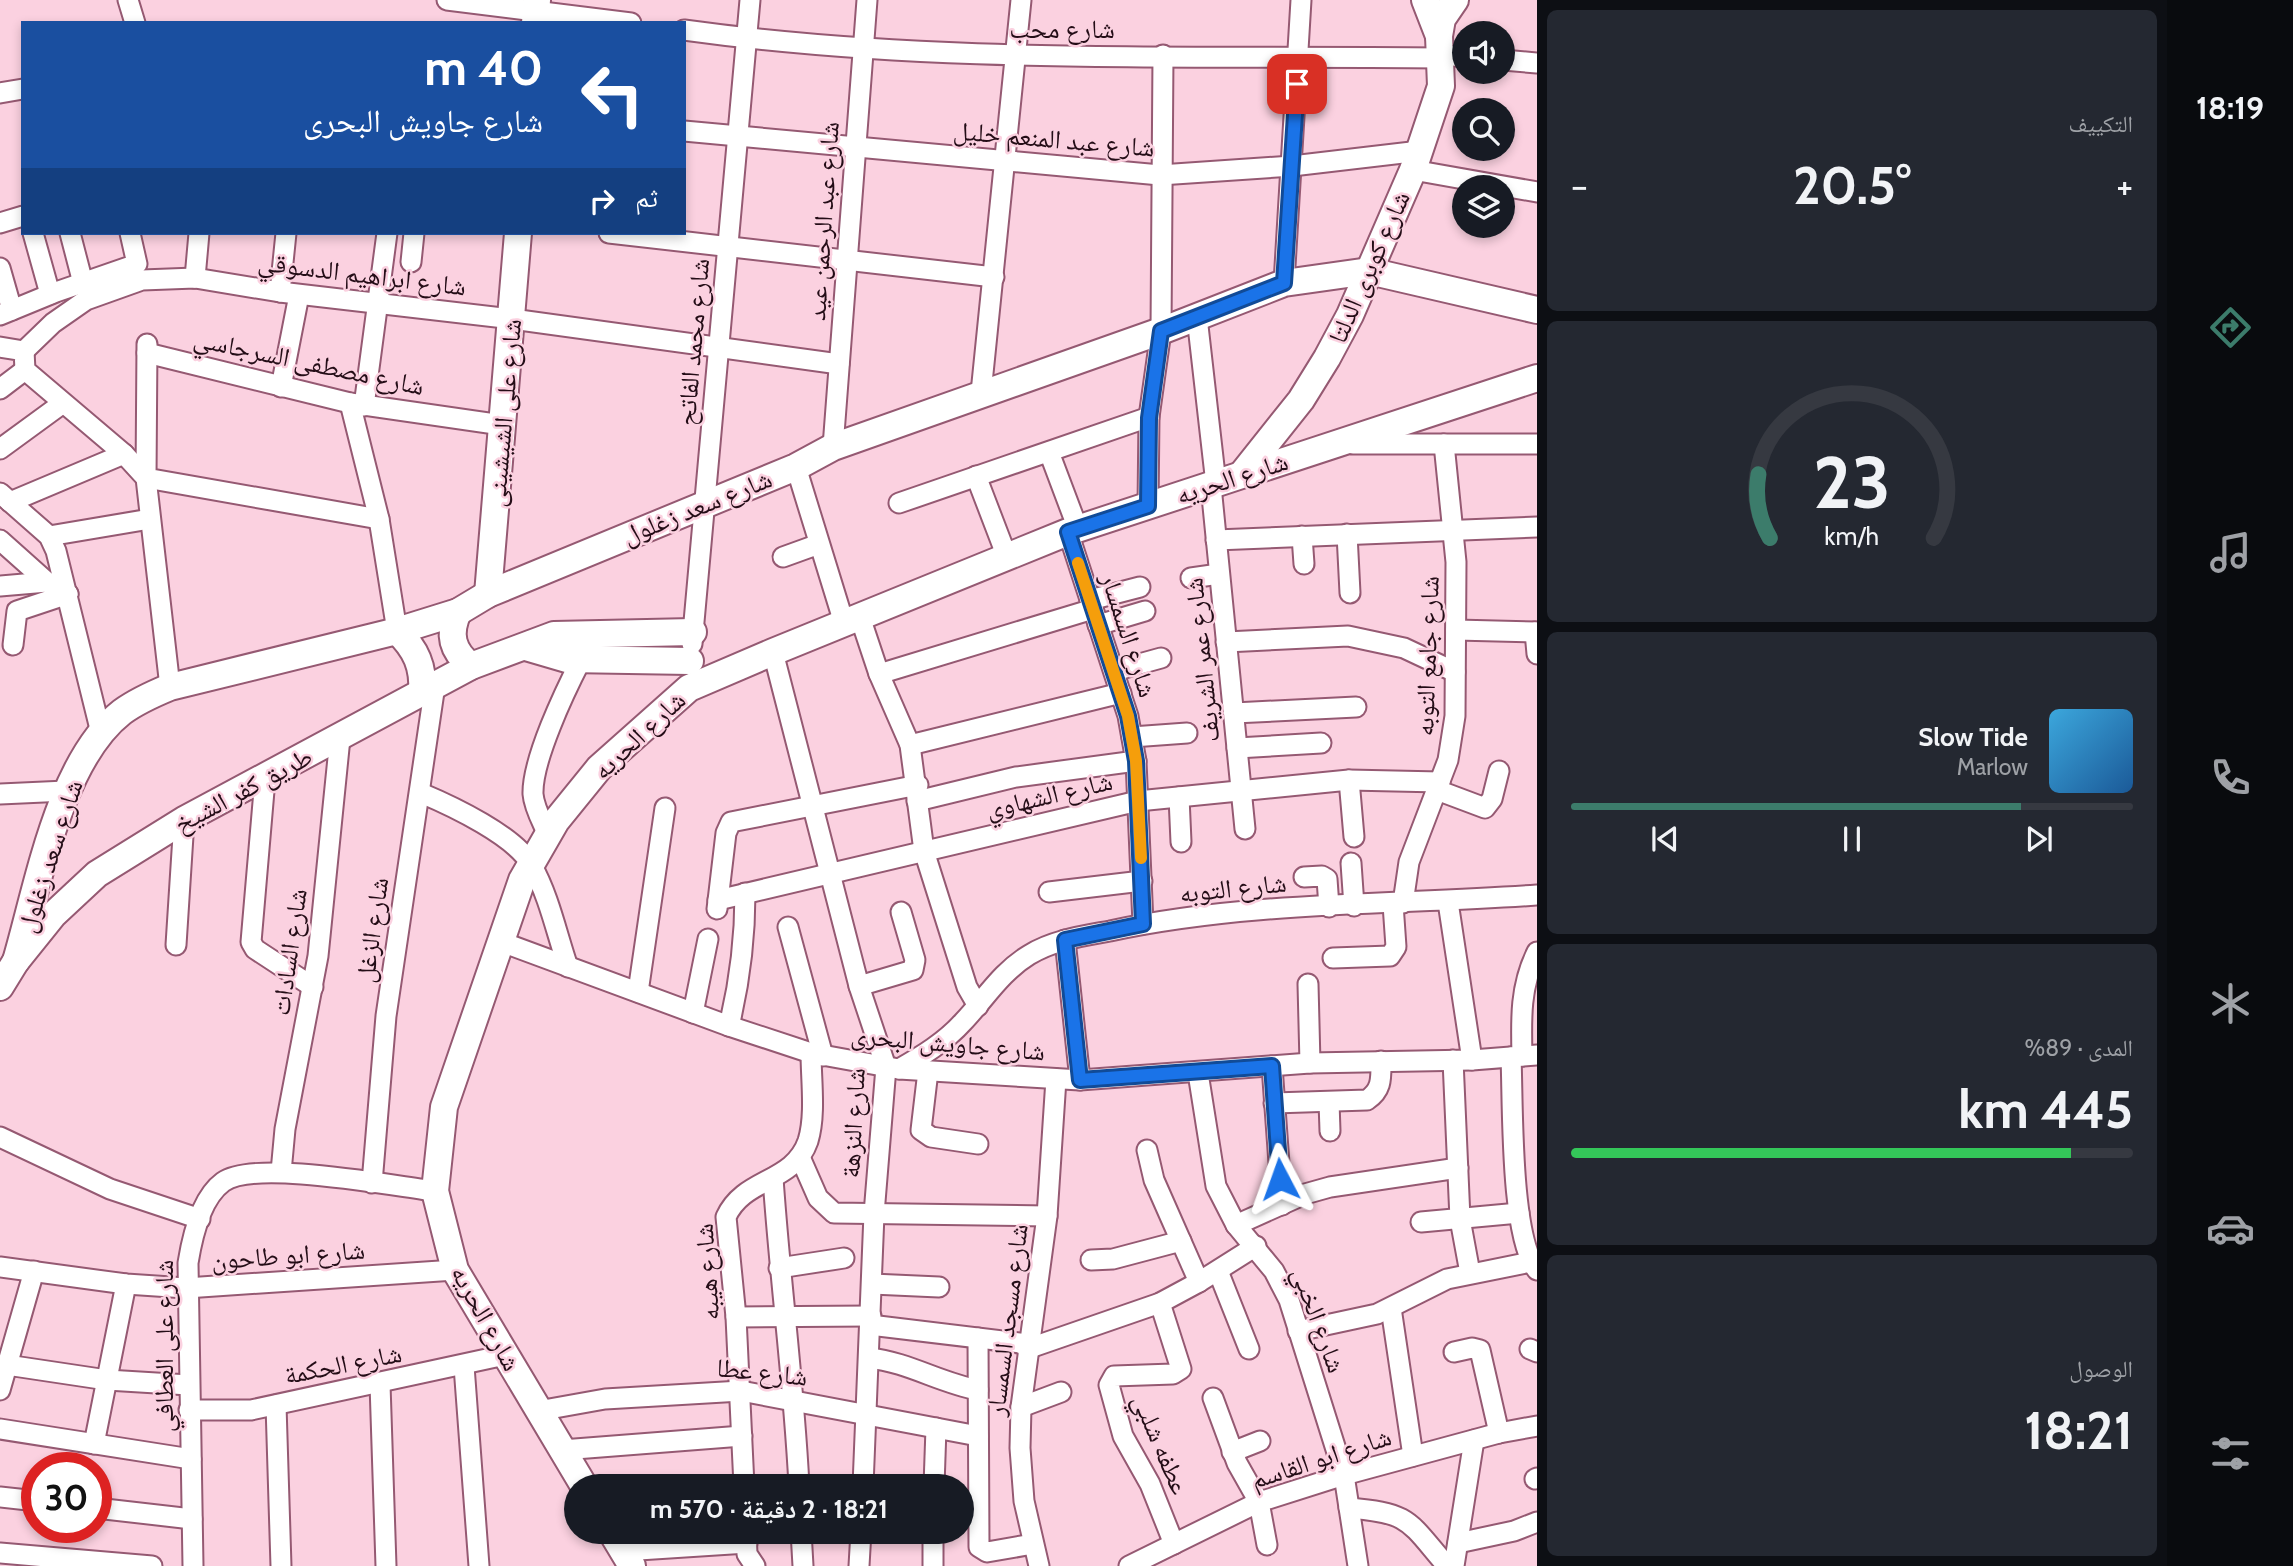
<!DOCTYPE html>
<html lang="ar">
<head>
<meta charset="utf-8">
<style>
	body { margin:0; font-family:Cabin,"Noto Naskh Arabic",sans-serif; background:#242831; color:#f1f3f6; direction:rtl; height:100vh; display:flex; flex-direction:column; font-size:26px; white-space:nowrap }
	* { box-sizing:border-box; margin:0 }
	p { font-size:23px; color:#9ea1a6 }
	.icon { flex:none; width:38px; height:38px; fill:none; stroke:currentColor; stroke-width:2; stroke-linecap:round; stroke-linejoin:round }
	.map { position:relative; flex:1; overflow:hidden; direction:ltr }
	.panel { display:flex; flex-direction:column; gap:10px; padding:10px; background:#0d0f14; width:630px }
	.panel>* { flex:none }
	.hud { position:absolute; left:21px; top:21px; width:665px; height:214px; border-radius:0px; box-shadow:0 4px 10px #0003; direction:rtl; background:#1a4fa0; color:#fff; overflow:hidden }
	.tools { position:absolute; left:1452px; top:21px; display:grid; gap:14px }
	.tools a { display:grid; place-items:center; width:63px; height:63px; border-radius:50%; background:#171b24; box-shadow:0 4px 10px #0003; font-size:35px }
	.speed { position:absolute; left:21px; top:1452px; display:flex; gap:14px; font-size:35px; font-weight:700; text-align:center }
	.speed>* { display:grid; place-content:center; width:91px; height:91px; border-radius:50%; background:#171b24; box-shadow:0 4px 10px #0003; line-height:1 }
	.speed .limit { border:10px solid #d22; background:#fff; color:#111 }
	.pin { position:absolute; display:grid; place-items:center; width:60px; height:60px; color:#fff; margin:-30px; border-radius:14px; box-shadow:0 4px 10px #0006 }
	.me { position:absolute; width:77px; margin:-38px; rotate:356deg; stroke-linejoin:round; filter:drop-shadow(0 0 5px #0008) }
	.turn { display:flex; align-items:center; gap:24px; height:147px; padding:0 28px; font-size:32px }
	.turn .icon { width:91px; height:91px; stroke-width:2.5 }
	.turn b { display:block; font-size:49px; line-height:60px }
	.then { display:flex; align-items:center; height:66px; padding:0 28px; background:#0003; gap:14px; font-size:26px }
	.big { font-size:52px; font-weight:800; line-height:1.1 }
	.panel .card { flex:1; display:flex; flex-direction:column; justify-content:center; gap:10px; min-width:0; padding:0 24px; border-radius:10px; background:#242831 }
	.panel .dial { align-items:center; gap:0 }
	.dial svg { height:182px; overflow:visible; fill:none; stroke:#363941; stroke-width:7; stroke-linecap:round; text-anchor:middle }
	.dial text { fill:#f1f3f6; stroke:none }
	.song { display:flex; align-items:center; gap:21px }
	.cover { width:84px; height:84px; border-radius:10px; background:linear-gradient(135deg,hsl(200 70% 55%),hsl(210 70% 35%)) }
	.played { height:7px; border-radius:4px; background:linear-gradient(90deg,#3c7c6b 80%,#363941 80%) }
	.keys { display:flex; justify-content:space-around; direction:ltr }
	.heat { display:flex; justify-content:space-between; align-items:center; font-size:38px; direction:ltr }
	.charge { height:10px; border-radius:5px; background:linear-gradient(90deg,#34c759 89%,#363941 0) }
	.trip { position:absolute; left:564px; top:1474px; width:410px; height:70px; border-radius:35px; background:#171b24; box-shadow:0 4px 10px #0003; font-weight:800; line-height:70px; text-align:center; direction:rtl }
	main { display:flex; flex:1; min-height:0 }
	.tab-bar { display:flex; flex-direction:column; width:126px; justify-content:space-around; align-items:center; background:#090b0e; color:#9ea1a6 }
	.tab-bar .icon { width:49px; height:49px }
	.tab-bar .selected { color:#3c7c6b }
	.tab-bar b { font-size:32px; color:#f1f3f6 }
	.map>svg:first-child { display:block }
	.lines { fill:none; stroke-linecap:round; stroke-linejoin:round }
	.street-casing { stroke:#955972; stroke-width:23 }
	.secondary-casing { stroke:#955972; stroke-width:30 }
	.street { stroke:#fff; stroke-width:19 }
	.secondary { stroke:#fff; stroke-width:26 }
	.route-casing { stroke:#114b97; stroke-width:18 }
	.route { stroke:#1a73e8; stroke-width:12 }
	.slow { stroke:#f59e0b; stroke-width:12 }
	.labels { text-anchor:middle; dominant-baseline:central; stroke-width:5; stroke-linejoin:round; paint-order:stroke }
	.street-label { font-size:26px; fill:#240d17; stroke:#fbd1e0 }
</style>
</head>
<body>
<main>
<nav class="tab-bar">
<b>18:19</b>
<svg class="icon selected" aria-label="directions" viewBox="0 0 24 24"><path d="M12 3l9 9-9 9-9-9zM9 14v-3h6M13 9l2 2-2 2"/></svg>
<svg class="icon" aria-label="music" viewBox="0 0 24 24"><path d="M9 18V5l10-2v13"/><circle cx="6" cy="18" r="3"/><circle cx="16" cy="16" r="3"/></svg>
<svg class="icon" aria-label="phone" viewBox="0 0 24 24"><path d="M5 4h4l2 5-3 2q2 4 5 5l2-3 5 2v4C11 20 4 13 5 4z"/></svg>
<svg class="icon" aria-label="climate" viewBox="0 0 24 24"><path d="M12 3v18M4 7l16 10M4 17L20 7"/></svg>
<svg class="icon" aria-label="car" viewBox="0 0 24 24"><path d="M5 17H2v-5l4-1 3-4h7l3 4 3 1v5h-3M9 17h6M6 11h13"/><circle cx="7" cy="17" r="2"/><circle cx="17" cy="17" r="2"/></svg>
<svg class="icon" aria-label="filters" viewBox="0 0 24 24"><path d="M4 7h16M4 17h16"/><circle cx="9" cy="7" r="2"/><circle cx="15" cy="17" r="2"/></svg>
</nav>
<section class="panel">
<div class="card"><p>التكييف</p>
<div class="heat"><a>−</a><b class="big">20.5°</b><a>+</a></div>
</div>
<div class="card dial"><svg viewBox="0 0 100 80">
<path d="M14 69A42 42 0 1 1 86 69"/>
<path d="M14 69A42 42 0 0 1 9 41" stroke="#3c7c6b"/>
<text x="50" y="56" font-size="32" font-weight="700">23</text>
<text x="50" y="72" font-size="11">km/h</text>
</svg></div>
<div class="card">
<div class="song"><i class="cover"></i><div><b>Slow Tide</b><p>Marlow</p></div></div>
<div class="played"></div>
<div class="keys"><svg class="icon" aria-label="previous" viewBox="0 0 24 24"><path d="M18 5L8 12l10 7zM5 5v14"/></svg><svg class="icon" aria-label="pause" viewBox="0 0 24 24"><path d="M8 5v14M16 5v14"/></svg><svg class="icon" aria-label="next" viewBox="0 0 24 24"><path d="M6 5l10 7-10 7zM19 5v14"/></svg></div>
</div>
<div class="card"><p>المدى · 89%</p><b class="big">445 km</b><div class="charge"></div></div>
<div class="card"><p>الوصول</p><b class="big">18:21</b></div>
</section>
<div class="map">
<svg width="1537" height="1566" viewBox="0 0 1537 1566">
	<rect width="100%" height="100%" fill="#fbd1e0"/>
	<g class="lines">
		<g class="street-casing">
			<g id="street">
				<path d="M128,0L135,23"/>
				<path d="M447,0L631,23"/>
				<path d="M684,30C936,65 1188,55 1442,58"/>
				<path d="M1442,55L1465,57"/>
				<path d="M1503,60L1537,63"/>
				<path d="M0,93L23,89"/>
				<path d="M684,131L1160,175L1292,166L1420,151"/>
				<path d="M1413,170L1537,192"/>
				<path d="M0,223L23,216"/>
				<path d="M33,233L50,294"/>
				<path d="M70,233L83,283"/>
				<path d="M609,233L994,277"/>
				<path d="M411,262L414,233"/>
				<path d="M0,268L12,310"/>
				<path d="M195,278L199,233"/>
				<path d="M1284,283L1301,0"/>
				<path d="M280,292L286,233"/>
				<path d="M0,315L56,292L137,264L130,233"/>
				<path d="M1197,317L1216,484"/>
				<path d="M147,344L146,478L379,519"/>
				<path d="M0,347L24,351L25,370L124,454L146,478L170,687"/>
				<path d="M24,351L53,323L86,300L142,280L195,278L280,292L512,319L839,364"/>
				<path d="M147,353L350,403L502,425"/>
				<path d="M281,387L299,295"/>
				<path d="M0,389L25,370"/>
				<path d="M981,393L1021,0"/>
				<path d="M350,403L379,519L397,631"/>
				<path d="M364,406L387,233"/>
				<path d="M1353,444H1537"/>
				<path d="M833,447L867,0"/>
				<path d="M0,449L63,403"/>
				<path d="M1049,452L1078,529"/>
				<path d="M796,467L844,623"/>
				<path d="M976,476L1007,557"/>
				<path d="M1211,486L1245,829"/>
				<path d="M0,493L49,536L56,551L101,733"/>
				<path d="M10,502L124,454"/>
				<path d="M899,503L1149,417"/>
				<path d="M1148,506L1149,417L1161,331L1163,55"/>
				<path d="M1068,532L1128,716L1136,761L1143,924"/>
				<path d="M1347,534L1350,593"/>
				<path d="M49,536L150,519"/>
				<path d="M1302,536L1304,564"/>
				<path d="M0,540L47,582L68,594"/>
				<path d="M1216,540L1537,527"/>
				<path d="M783,557L819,544"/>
				<path d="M1191,578L1219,574"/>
				<path d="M0,586L47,582"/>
				<path d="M1090,600L1140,587"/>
				<path d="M860,617L879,674L910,745L924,851L967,987L978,1006"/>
				<path d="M1098,625L1145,611"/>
				<path d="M1456,630L1537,632"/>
				<path d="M1535,632L1537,654"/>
				<path d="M1226,642L1348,636L1404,648L1455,672"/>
				<path d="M692,644L750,0"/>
				<path d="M13,645L17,611L68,594"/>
				<path d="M773,652L859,986L886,1067L874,1214L863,1486"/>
				<path d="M1114,671L1161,658"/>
				<path d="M879,674L1093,609"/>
				<path d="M1234,713L1356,707"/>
				<path d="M1132,737L1187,733"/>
				<path d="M910,745L1121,693"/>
				<path d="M1237,748L1321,743"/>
				<path d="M265,779L251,942L255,949L313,987"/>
				<path d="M1349,780L1354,837"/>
				<path d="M1437,790L1485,808L1492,799L1499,771"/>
				<path d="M421,793C452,806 516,836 532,866C549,896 557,935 568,967"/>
				<path d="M0,794L66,791"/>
				<path d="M1179,797L1181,842"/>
				<path d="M917,801L1016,777L1136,761"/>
				<path d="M548,835C543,823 534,808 533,794C532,760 565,691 581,660"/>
				<path d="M1351,863L1354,906"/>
				<path d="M1304,877L1322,876L1327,879L1329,907"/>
				<path d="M1049,892L1142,881"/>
				<path d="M718,900L1138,801L1349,780L1440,782"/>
				<path d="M1448,902L1472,1060"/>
				<path d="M1403,903L1409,862L1448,760L1455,716L1456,562L1444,444"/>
				<path d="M717,909L726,833L731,822L918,785"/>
				<path d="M788,927L823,1056"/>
				<path d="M1065,940L1080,1080"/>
				<path d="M499,941L729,1026L811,1053L899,1069L1080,1080L1310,1063L1472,1060L1537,1055"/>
				<path d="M176,945L184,820"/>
				<path d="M1333,958L1390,956L1396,947L1393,904"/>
				<path d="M1308,984L1310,1063"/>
				<path d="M859,986L913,970L915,960L901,912"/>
				<path d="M638,992L665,808"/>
				<path d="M693,1013L708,939"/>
				<path d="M729,1026C740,981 745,940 745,893"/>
				<path d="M1522,1056C1521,1019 1520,986 1537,952"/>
				<path d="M1511,1057C1513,1103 1510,1237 1537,1270"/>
				<path d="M1453,1060L1460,1219L1470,1273"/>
				<path d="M1272,1066L1282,1205"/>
				<path d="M899,1069C922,1056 945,1042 963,1022C985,999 1001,972 1029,955C1053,940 1083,936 1110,931C1249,901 1395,905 1537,895"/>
				<path d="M928,1071L921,1130L931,1137L978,1144"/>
				<path d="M1198,1073L1216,1186L1236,1225L1274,1271L1289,1300L1344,1475L1358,1566"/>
				<path d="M1329,1102L1330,1131"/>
				<path d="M1274,1103L1367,1100C1382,1090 1381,1079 1381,1061"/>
				<path d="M0,1137L110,1189L200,1219"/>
				<path d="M1147,1150L1154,1180L1199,1282"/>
				<path d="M800,1157L818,1198L834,1213L1047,1216"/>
				<path d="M281,1172L285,1129L318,956L340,738"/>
				<path d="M773,1178C780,1281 794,1383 799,1486"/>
				<path d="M372,1183L386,1016L435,685"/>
				<path d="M1421,1222L1519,1213"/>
				<path d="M1236,1225L1305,1194L1330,1187L1458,1168"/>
				<path d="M1091,1260L1113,1259L1181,1241"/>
				<path d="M0,1267L126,1284L186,1288L455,1270"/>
				<path d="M779,1268L844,1258"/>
				<path d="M1218,1271L1249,1349"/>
				<path d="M872,1284L939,1287"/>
				<path d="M1160,1303L1181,1369L1173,1374L1114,1376L1109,1385L1123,1436L1150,1484L1174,1544"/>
				<path d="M1391,1308L1413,1456"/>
				<path d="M736,1317L871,1316"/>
				<path d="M870,1325L1028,1344"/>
				<path d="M1298,1331L1377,1314L1447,1279L1531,1262"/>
				<path d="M978,1338L979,1547L987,1552L1033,1544"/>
				<path d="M1027,1349L1160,1303L1199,1282L1256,1246"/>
				<path d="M1530,1349L1537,1352"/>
				<path d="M1454,1352L1472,1348L1480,1350L1499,1433"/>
				<path d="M869,1358C908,1362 940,1383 978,1390"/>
				<path d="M7,1365L107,1380L189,1385"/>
				<path d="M464,1366L479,1566"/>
				<path d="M380,1384L386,1566"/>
				<path d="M0,1390L34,1271"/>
				<path d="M1213,1398L1237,1463L1259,1502L1267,1545"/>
				<path d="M276,1405L281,1566"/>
				<path d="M1021,1407L1061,1392"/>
				<path d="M189,1410H251L505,1355"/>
				<path d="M538,1411L605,1399L741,1391L978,1436"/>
				<path d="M0,1429L191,1459"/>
				<path d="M94,1444L126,1284"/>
				<path d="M562,1450L742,1436"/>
				<path d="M1232,1452L1260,1441"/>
				<path d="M1535,1479L1537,1478"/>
				<path d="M744,1486L736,1317L726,1217C744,1177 793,1184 808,1141C816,1115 811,1080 811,1053"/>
				<path d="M934,1486L936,1428"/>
				<path d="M0,1497L37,1501"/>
				<path d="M96,1508L192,1519"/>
				<path d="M1349,1508C1411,1513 1408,1521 1447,1566"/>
				<path d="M746,1531L747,1554L755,1566"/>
				<path d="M801,1531L803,1566"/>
				<path d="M1458,1543L1514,1531L1537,1522"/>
				<path d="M623,1551L747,1543"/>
				<path d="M0,1553L152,1566"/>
				<path d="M193,1566L188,1263C192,1238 201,1198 223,1182C254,1159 393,1186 435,1191"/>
				<path d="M859,1566L861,1531"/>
				<path d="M933,1566V1531"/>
				<path d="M1039,1566L1024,1501L1020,1448L1021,1407L1047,1216L1056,1079"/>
				<path d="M1129,1566L1259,1502L1344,1475L1499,1433L1537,1426"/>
				<path d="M1454,1566L1474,1440"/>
			</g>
		</g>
		<g class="secondary-casing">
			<g id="secondary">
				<path d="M535,23L537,0"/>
				<path d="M1439,36L1442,19L1455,0"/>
				<path d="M1242,474L1301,400L1327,358L1350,315L1413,170L1441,86L1439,36L1425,0"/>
				<path d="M488,594L518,233"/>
				<path d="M458,612C448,634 452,651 471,666"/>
				<path d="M397,631C416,649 424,667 422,693"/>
				<path d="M526,647L567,659L690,661"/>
				<path d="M16,961C38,886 59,761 122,712C137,701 153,694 170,687L397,631L458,612L488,594L796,467L833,447L1161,331L1284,283L1369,271L1537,310"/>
				<path d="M0,987L16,961L53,915L97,874L184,820L471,666L554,635L693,632"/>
				<path d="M584,1486L455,1270L435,1191L444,1107L522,880L556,821L599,768L689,688L773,652L1068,532L1537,378"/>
				<path d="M611,1531L632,1566"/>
			</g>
		</g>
		<use href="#street" class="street"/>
		<use href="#secondary" class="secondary"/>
	</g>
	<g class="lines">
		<g class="route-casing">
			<path id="route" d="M1280,1179L1272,1066L1080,1080L1065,940L1143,924L1136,761L1128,716L1068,532L1148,506L1149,418L1161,331L1284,283L1297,84"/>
		</g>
		<use href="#route" class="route"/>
		<path class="slow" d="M1078,563L1128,716L1136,761L1141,858"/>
	</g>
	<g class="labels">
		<g class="street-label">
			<text x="1062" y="29">شارع محب</text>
			<text transform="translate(1054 139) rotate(5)">شارع عبد المنعم خليل</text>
			<text transform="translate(823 221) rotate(-86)">شارع عبد الرحمن عيد</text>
			<text transform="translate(1369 267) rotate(-66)">شارع كوبرى الدلتا</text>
			<text transform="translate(362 274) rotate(7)">شارع ابراهيم الدسوقي</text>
			<text transform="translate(693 342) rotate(-85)">شارع محمد الفاتح</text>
			<text transform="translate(309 362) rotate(12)">شارع مصطفى السرجاسي</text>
			<text transform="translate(504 413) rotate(-85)">شارع على الشيشينى</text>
			<text transform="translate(1232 478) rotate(-18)">شارع الحريه</text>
			<text transform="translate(697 507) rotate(-22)">شارع سعد زغلول</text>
			<text transform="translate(1129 635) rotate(72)">شارع السمسار</text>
			<text transform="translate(1427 656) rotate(-88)">شارع جامع التوبه</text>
			<text transform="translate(1202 660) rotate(-96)">شارع عمر الشريف</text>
			<text transform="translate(639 735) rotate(-43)">شارع الحريه</text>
			<text transform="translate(243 790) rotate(-28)">طريق كفر الشيخ</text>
			<text transform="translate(1049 795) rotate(-13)">شارع الشهاوي</text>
			<text transform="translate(50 856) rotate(-72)">شارع سعد زغلول</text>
			<text transform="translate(1233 888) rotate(-6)">شارع التوبه</text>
			<text transform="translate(372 930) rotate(-82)">شارع الزغل</text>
			<text transform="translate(289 952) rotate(-82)">شارع السادات</text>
			<text transform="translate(948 1043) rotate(5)">شارع جاويش البحرى</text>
			<text transform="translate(853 1123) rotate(-87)">شارع النزهة</text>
			<text transform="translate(288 1255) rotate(-4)">شارع ابو طاحون</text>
			<text transform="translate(707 1272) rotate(-94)">شارع هيبه</text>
			<text transform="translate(486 1318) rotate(61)">شارع الحريه</text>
			<text transform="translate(1007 1320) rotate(-83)">شارع مسجد السمسار</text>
			<text transform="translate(1319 1320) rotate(70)">شارع الخبي</text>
			<text transform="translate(164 1346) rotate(-90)">شارع على العطافي</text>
			<text transform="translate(343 1364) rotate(-11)">شارع الحكمة</text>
			<text transform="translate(762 1372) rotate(6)">شارع عطا</text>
			<text transform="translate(1161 1444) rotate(67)">عطفه شلبي</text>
			<text transform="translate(1321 1458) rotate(-18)">شارع ابو القاسم</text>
		</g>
	</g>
</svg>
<div class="tools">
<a><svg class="icon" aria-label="sound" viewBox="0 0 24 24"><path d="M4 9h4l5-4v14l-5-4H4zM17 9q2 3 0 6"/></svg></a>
<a><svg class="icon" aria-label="search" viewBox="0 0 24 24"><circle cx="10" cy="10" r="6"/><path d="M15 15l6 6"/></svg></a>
<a><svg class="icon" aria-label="layers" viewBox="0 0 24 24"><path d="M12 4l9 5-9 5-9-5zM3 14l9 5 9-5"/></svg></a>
</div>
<div class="speed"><div class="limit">30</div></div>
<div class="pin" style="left:1297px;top:84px;background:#d93025"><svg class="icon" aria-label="arrive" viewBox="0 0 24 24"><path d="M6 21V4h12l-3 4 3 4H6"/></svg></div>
<svg class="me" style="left:1280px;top:1179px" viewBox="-20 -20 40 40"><path d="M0-17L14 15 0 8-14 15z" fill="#1a73e8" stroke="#fff" stroke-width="4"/></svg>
<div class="trip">18:21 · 2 دقيقة · 570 m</div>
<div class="hud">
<div class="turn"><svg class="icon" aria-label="left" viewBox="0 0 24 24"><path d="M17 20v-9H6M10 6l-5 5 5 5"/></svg><div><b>40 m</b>شارع جاويش البحرى</div></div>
<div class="then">ثم<svg class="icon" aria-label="right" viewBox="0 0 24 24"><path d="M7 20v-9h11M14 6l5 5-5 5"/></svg></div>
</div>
</div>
</main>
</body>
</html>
